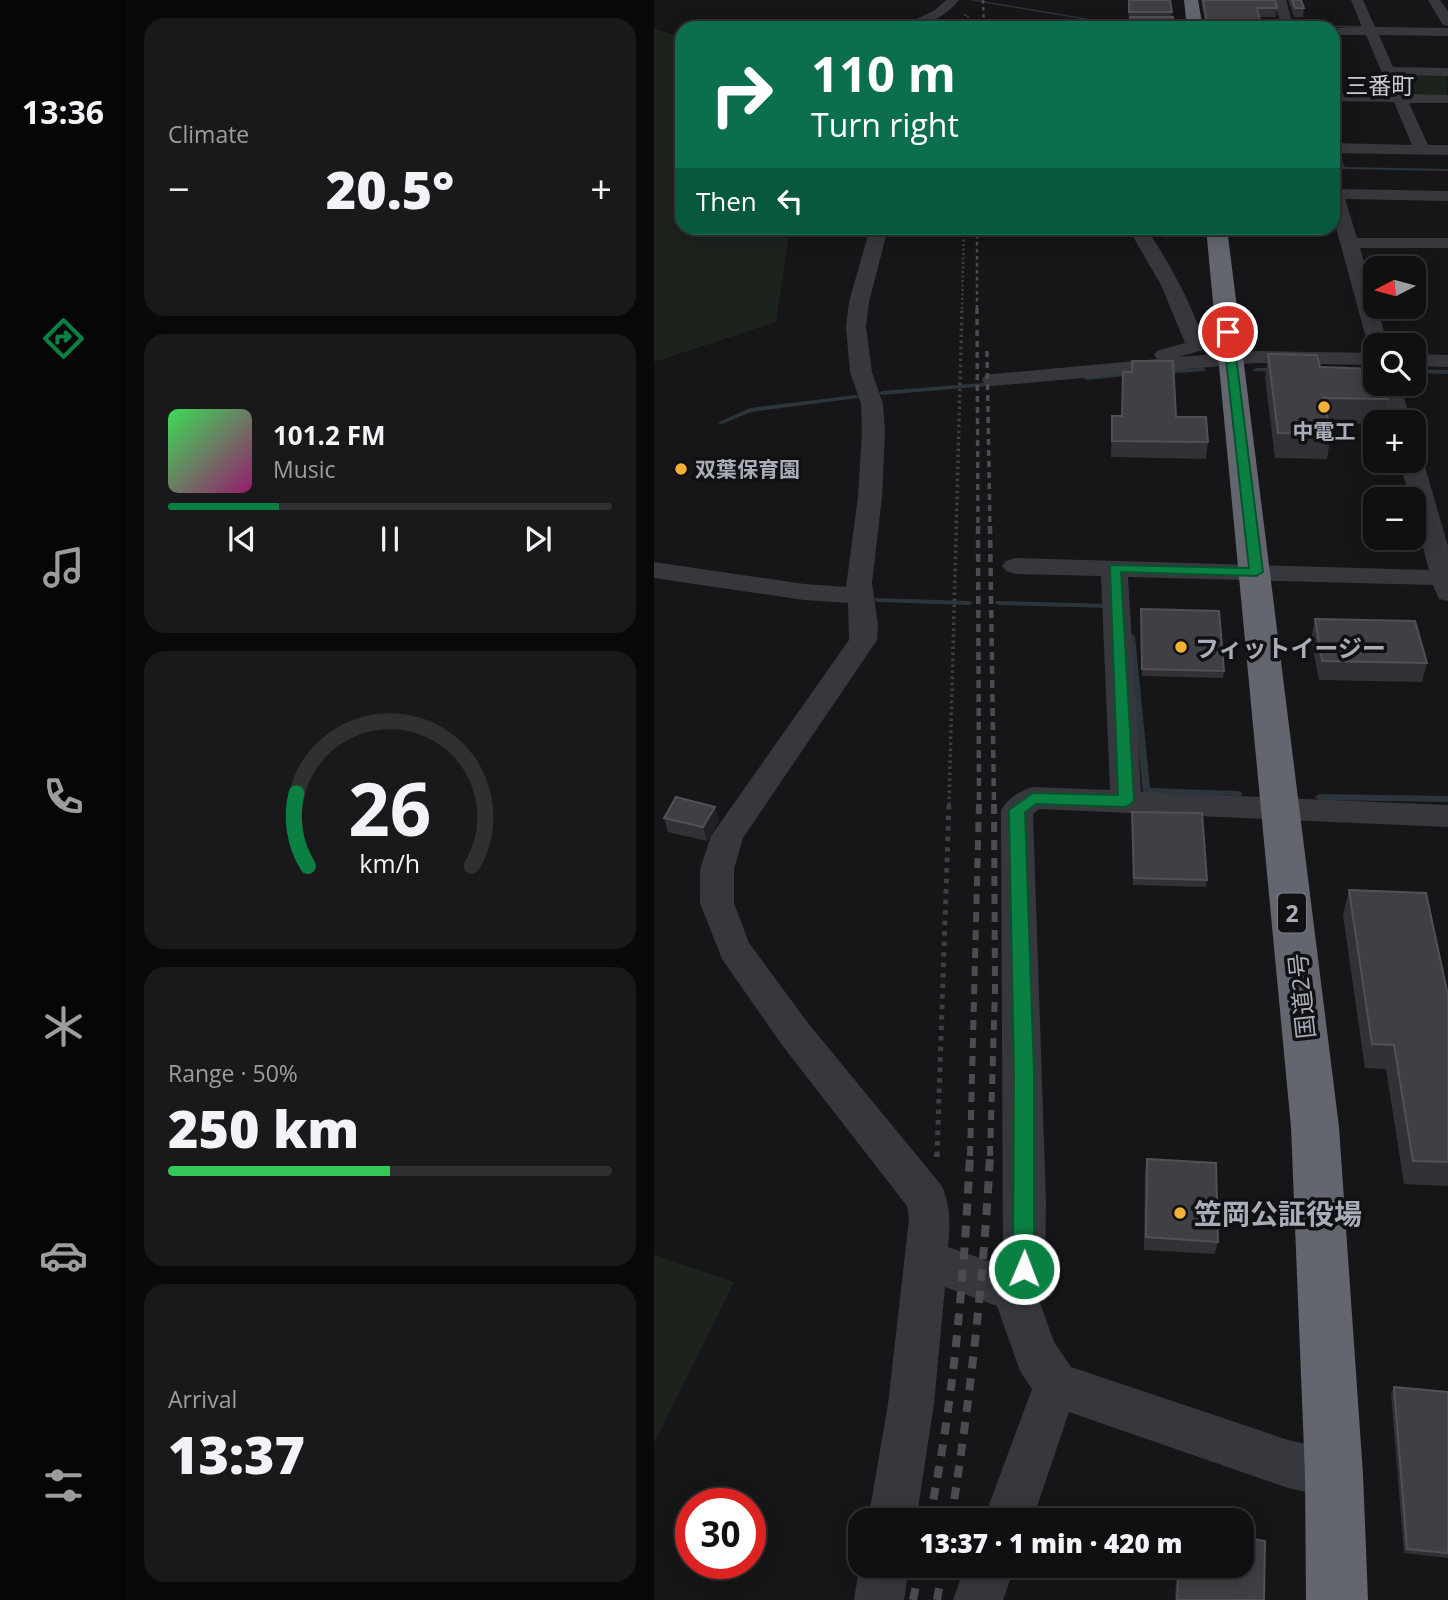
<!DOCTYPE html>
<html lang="en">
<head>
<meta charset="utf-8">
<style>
	body { margin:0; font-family:"Open Sans","Noto Sans JP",sans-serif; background:#19191b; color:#f1f3f6; height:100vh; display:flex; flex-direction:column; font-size:26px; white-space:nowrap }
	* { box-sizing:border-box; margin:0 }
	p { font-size:23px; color:#9c9d9f }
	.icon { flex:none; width:38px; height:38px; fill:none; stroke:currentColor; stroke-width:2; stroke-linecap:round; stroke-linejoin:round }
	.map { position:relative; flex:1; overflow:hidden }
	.panel { display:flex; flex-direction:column; gap:18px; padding:18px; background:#09090a; width:528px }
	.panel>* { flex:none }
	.hud { position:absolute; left:21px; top:21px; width:665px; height:214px; border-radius:21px; box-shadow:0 4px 18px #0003,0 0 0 2px #303032; background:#0b6e4f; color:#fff; overflow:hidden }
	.needle { width:46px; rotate:264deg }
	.tools { position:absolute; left:709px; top:256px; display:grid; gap:14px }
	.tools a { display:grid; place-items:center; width:63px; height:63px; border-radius:14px; background:#101012; box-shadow:0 4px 18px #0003,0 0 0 2px #303032; font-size:35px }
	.speed { position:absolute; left:21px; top:1488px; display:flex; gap:14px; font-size:35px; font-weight:700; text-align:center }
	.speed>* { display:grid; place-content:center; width:91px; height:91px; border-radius:50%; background:#101012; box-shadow:0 4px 18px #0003,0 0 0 2px #303032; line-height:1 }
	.speed .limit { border:10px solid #d22; background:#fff; color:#111 }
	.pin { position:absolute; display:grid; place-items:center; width:60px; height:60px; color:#fff; margin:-30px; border:4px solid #fff; border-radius:50%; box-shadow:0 2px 7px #0007 }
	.me { position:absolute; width:77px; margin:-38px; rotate:1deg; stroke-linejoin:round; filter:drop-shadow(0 0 5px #0008) }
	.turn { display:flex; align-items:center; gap:24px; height:147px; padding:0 21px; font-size:32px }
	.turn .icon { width:91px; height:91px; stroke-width:2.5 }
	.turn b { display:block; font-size:49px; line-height:60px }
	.then { display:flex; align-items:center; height:66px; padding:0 21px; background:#0003; gap:14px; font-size:26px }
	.big { font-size:52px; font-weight:800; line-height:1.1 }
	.panel .tile { flex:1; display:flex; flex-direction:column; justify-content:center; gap:10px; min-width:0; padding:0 24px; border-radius:21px; background:#19191b }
	.panel .dial { align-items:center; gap:0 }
	.dial svg { height:182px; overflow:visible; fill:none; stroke:#303032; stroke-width:7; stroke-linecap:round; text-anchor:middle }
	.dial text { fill:#f1f3f6; stroke:none }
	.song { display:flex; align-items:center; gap:21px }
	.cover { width:84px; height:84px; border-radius:10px; background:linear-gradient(135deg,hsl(130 70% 55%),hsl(320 70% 35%)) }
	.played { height:7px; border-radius:4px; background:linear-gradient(90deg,#0b8043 25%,#303032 25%) }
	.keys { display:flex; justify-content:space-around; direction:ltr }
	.heat { display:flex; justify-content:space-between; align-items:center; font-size:38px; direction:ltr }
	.charge { height:10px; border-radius:5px; background:linear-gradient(90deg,#34c759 50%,#303032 0) }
	.trip { position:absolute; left:194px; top:1508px; width:406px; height:70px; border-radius:21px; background:#101012; box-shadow:0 4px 18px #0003,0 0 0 2px #303032; font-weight:800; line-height:70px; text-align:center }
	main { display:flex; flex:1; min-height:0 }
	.tab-bar { display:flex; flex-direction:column; width:126px; justify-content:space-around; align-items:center; background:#060607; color:#9c9d9f }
	.tab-bar .icon { width:49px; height:49px }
	.tab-bar .on { color:#0b8043 }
	.tab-bar b { font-size:32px; color:#f1f3f6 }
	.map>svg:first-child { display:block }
	.green { fill:#1c231d }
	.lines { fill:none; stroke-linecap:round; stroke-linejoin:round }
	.stream { fill:#2c353c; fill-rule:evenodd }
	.path-far4 { stroke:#3d3f44; stroke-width:2; stroke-dasharray:2 2.5; stroke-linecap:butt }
	.path-far3 { stroke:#3d3f44; stroke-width:2.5; stroke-dasharray:2 2.5; stroke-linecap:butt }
	.path-far2 { stroke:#3d3f44; stroke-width:3.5; stroke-dasharray:2.5 3.5; stroke-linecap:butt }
	.path-far1 { stroke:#3d3f44; stroke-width:5; stroke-dasharray:4.5 6; stroke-linecap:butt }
	.path { stroke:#3d3f44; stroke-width:6; stroke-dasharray:5 8; stroke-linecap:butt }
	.minor { fill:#37383d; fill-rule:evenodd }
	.highway { fill:#63666e; fill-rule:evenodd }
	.rail-far4 { stroke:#4a4c52; stroke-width:2.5; stroke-dasharray:3.5 3.5; stroke-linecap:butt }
	.rail-far3 { stroke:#4a4c52; stroke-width:3.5; stroke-dasharray:6 5; stroke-linecap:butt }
	.rail-far2 { stroke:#4a4c52; stroke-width:4.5; stroke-dasharray:8 6; stroke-linecap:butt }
	.rail-far1 { stroke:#4a4c52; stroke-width:6; stroke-dasharray:10 8; stroke-linecap:butt }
	.rail { stroke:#4a4c52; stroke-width:8; stroke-dasharray:12 10; stroke-linecap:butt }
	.wall { fill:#323236 }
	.shaded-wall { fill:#212124 }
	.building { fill:#3f3f44; stroke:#4f5156; stroke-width:2 }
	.route { fill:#0b8043; stroke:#07532c; stroke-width:2 }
	.poi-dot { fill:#f2b134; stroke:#111113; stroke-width:2.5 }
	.labels { text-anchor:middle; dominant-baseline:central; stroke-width:7; stroke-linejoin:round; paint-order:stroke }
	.far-poi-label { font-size:21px; font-weight:bold; fill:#a8adb8; stroke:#111113 }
	.far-quarter-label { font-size:23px; fill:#c9ccd4; stroke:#111113 }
	.shield { fill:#111113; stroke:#7b7e86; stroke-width:2 }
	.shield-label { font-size:23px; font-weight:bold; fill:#a8adb8 }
	.poi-label { font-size:24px; font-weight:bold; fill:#a8adb8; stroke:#111113; text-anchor:start }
	.street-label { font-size:24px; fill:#a8adb8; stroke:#111113 }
	.near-poi-label { font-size:28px; font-weight:bold; fill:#a8adb8; stroke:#111113; text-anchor:start }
</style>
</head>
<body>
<main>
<nav class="tab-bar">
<b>13:36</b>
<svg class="icon on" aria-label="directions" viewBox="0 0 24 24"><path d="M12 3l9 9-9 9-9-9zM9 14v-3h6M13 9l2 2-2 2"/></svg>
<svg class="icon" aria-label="music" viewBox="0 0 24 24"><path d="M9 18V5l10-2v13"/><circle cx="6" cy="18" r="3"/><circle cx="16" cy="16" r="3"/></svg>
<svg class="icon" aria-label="phone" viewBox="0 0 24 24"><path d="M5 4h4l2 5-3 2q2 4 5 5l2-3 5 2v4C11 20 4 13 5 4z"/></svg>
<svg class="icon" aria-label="climate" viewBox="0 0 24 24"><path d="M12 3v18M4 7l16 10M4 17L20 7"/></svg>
<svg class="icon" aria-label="car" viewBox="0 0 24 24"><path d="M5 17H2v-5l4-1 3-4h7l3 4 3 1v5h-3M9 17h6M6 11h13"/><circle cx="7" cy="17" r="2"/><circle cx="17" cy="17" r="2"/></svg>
<svg class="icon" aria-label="filters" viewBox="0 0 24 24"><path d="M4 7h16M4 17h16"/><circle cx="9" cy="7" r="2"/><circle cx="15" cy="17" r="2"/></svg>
</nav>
<section class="panel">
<div class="tile"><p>Climate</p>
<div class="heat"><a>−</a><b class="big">20.5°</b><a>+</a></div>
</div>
<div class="tile">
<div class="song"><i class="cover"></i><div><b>101.2 FM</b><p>Music</p></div></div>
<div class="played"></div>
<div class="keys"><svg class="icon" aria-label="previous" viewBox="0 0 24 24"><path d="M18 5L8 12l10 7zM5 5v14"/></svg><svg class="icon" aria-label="pause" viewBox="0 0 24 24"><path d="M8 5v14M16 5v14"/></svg><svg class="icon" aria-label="next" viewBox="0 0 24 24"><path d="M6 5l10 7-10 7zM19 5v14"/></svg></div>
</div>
<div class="tile dial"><svg viewBox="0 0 100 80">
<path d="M14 69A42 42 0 1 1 86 69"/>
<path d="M14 69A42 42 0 0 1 9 37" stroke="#0b8043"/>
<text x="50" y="56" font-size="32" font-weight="700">26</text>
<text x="50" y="72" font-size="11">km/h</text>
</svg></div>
<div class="tile"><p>Range · 50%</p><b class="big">250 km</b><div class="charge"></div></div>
<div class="tile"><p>Arrival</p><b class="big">13:37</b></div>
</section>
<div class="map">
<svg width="794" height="1600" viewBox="0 0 794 1600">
	<rect width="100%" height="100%" fill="#161618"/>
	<g class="green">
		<path d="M0,28L28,38V228H136L122,322L0,362Z"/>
		<path d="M734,71L793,72V99L746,98Z"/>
		<path d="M0,1255L80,1282L0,1443Z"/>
	</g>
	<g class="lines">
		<g class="stream">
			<path d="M315,0H323L465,24L463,25Z"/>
			<path d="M597,25L712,26L714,27H596Z"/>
			<path d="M679,156L686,157L691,167L794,169V171L689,169L687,168L682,159L679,158Z"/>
			<path d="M549,368L552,370L551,371L509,374L506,372L509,370Z"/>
			<path d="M602,368H624L627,370L624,372L600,371L599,370Z"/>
			<path d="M760,369L794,370V374L760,373Z"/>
			<path d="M481,372L483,373V375L432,380L429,378L432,376Z"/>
			<path d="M342,382L344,383V385L228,395L225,393L228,391Z"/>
			<path d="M202,395L205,397L204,398L97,412L68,424L63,423L96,408Z"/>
			<path d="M221,598L315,601L319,603L315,605L224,602L220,600Z"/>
			<path d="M342,601L459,604L463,606L459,608L345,605L341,603Z"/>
			<path d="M474,634H477L481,636L496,788L584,791L587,792L588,794L587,796L489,793L473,636Z"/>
			<path d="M665,794L794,796V802L665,800L661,797Z"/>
		</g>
		<path class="path-far4" d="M310,15H314L313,28"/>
		<path class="path-far3" d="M308,309L310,228"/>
		<path class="path-far2" d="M295,805L308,308"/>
		<path class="path-far1" d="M283,1156L295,803"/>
		<path class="path" d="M283,1157V1154"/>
		<g class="minor">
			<path d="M292,0H305C289,19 269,28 245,28L281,10Z"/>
			<path d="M620,0H632L640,28H628Z"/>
			<path d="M697,0H709L721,27L794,28V36L725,35L739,67L794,68V76L743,75L751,94L794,95V103H755L774,145H794V155L679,153V143L758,145L740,102L679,101V93L737,94L712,35H679V28H675L708,27Z"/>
			<path d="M774,0H786L794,11V26L789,25Z"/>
			<path d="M424,24H526L532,28H418Z"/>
			<path d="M679,181L685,182L688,189L794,191V201L691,199L703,238H794V248H706L734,345H721V350L714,345L679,217Z"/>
			<path d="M216,228H234L215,302L212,327L218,372L229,404L231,432L228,497L218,583L224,625L223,640L89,838L80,869V903L95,943L154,1023L288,1186C297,1207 296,1225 294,1247L349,1266L347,810C354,798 365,791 379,787L456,790L447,576L361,574L352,571L348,566L352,561L361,558L775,570L760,513V499H756L745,460H760V454L765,455L769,460L794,546V601L785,599L779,585L474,577L487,792L794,805V827L385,809L379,814L392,1202L391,1270L382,1292L400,1342L417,1367L634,1440L680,1450L697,1457L704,1474L697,1491L680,1498L634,1488L415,1412L378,1521H329L378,1389L366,1371L343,1306L291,1287L280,1404L262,1521H214L234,1404L255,1219L253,1206L128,1045L68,959L46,903V869L57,836L195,640L194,603L150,600L0,578V562L150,584L192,587L204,497L208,432L207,404L196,372L192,327L195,302Z"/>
			<path d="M474,228H492C517,265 537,303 552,346L549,350L524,357L601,351L721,353V365L601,363L339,386L331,385L328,380L331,375L339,374L503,359L500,355L503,351L531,343L507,285Z"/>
			<path d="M760,354L794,355V367L760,366Z"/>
			<path d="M724,383H746L757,422H735Z"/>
			<path d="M206,1562V1566H255L250,1600H200Z"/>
			<path d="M311,1566H361L349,1600H299Z"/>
		</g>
		<g class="highway">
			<path d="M530,0H544L549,28H533Z"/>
			<path d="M552,228H573L685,1127L709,1474L714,1600H652L651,1474L637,1127Z"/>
		</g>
		<g class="rail-far4">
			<path d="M329,0L330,28"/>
			<path d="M323,228V309"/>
		</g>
		<g class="rail-far3">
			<path d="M323,308L324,528"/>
			<path d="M333,351L336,528"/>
		</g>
		<g class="rail-far2">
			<path d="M324,526L325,805"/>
			<path d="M336,526L340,805"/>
		</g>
		<g class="rail-far1">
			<path d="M316,1156L325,803"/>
			<path d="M336,1156L341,989L340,803"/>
		</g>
		<g class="rail">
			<path d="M275,1521C300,1401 310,1277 316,1154"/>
			<path d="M297,1521C316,1399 330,1277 336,1154"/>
			<path d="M259,1600L266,1566"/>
			<path d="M283,1600L289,1566"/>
		</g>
	</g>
	<g class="wall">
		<path d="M474,0L518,12L517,17L475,25Z"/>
		<path d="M547,0H621L623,8L622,17H605L608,28H552Z"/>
		<path d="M634,0H647L650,8L649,17H640Z"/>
		<path d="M614,354L666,367L734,399L730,422H721V424L674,423L677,434L673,459L621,458L611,378Z"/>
		<path d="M458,416L522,417L554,442L552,459L457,457Z"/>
		<path d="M487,609L570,671L569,678L488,676Z"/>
		<path d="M661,619L773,663L768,682L665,680L657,639Z"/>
		<path d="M61,807L65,821L53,841L14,832L10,818Z"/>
		<path d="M478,812L553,880L552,887L479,885Z"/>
		<path d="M695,890L794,996V1186L750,1184L732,1069L711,1068L689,915Z"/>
		<path d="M493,1159L564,1242L561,1254L490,1250L491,1172Z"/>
		<path d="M740,1387L794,1392V1558L750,1553L737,1393Z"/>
		<path d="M523,1566H588L610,1600H521Z"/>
	</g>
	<g class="shaded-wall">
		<path d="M517,228H528L511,240L512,232Z"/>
		<path d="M61,807L65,821L53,841L49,827Z"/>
	</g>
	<g class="building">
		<path d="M475,0H516L518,12H475Z"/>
		<path d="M549,0H621L623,8H603L608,28H554Z"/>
		<path d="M638,0H647L650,8H641Z"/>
		<path d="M476,17H519L520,28H471V25H476Z"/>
		<path d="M614,354L663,355L666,367L721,369V383H730L734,399L669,398L677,434L624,433Z"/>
		<path d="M478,361H519L522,417H552L554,442L458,441V416H468L469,372H478Z"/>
		<path d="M487,609L565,611L570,671L488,669Z"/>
		<path d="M661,619L761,621L773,663L668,661Z"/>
		<path d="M22,797L61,807L49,827L10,818Z"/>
		<path d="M478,812L548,813L553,880L480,878Z"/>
		<path d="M695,890L772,893L794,996V1162L759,1161L740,1045L718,1044Z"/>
		<path d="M493,1159L562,1163L564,1242L492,1237Z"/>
		<path d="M740,1387L794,1392V1553L753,1549Z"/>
		<path d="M588,1537L611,1541L610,1600H523L525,1566H588Z"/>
	</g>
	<path class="route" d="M574,329L579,332L609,572L602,576L467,572L480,801L472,807L382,804L371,812L380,1073V1269L377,1277L370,1280L362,1277L359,1269L360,1073L355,810L379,793L464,795L456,565L595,568L569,332Z"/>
	<g class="poi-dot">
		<circle cx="670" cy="407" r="7"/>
		<circle cx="27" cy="469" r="7"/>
		<circle cx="527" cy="647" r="7"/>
		<circle cx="526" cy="1213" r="7"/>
	</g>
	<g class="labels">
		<g class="far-poi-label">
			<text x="670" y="431">中電工</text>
			<text x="41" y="469" text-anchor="start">双葉保育園</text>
		</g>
		<g class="far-quarter-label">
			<text x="726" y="85">三番町</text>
		</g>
		<rect class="shield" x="624" y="893.5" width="28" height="39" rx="5"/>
		<g class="shield-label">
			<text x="638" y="913">2</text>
		</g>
		<g class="poi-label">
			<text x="541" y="647">フィットイージー</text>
		</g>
		<g class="street-label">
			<text transform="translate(647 996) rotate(-96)">国道2号</text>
		</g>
		<g class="near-poi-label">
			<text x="540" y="1213">笠岡公証役場</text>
		</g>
	</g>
</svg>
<div class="tools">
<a><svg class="needle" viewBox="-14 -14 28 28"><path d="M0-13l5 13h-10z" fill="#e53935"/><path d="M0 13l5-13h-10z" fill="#9c9d9f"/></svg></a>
<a><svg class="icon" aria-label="search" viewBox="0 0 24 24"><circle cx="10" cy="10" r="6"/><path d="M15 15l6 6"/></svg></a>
<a>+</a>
<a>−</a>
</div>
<div class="speed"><div class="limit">30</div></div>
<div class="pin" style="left:574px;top:332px;background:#d93025"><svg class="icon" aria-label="arrive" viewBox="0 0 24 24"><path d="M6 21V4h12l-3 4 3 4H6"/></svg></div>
<svg class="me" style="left:370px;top:1269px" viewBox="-20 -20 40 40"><circle r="17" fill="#0b8043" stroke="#fff" stroke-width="3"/><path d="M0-11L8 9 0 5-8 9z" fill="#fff"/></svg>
<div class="trip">13:37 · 1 min · 420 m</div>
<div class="hud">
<div class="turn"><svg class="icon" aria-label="right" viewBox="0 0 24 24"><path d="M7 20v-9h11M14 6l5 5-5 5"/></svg><div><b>110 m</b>Turn right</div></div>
<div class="then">Then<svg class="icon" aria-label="left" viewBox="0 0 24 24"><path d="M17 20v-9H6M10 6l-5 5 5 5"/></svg></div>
</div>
</div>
</main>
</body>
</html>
